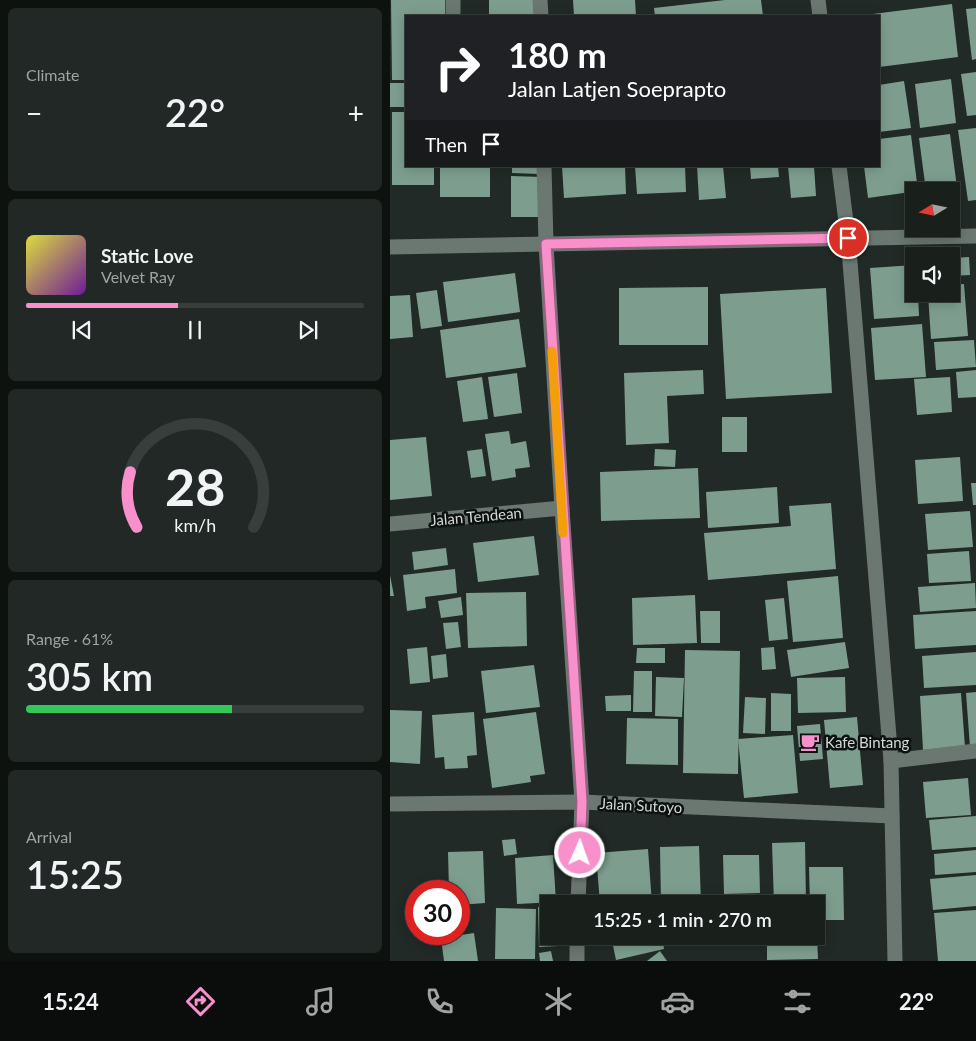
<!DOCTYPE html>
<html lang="en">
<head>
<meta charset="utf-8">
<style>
	body { margin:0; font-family:Lato,sans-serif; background:#222825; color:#f1f3f6; height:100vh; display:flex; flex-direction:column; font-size:19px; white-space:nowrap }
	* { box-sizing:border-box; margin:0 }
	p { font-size:16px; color:#9fa3a3 }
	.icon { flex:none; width:28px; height:28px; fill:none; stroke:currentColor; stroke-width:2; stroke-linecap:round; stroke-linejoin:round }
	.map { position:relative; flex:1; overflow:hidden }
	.details { display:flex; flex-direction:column; gap:8px; padding:8px; background:#0e120f; width:390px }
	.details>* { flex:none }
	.hud { position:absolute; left:15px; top:15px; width:475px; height:152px; border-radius:0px; box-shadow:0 2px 12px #0003,0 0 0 1px #373e3b; background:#202124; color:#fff; overflow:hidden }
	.needle { width:32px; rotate:260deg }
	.tools { position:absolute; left:515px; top:182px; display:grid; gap:10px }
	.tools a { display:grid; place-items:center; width:55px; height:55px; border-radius:0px; background:#19201c; box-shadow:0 2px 12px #0003,0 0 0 1px #373e3b; font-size:25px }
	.speed { position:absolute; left:15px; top:880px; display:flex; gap:10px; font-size:25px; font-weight:700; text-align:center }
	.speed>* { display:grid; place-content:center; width:65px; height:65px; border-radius:50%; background:#19201c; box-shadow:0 2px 12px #0003,0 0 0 1px #373e3b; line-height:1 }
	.speed .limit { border:8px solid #d22; background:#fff; color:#111 }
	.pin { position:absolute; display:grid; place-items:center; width:42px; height:42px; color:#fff; margin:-21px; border:2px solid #fff; border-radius:50%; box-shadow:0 1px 5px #0007 }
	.me { position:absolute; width:55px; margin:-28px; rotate:2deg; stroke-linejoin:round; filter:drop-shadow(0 0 4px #0008) }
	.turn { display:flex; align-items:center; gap:18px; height:105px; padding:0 20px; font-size:22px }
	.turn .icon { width:65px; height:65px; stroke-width:2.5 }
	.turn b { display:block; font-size:35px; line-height:42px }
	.then { display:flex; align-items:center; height:48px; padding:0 20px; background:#0003; gap:10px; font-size:19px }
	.big { font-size:38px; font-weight:600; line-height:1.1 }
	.details .card { flex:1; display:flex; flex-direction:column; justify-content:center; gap:8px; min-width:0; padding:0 18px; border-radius:8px; background:#222825 }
	.details .dial { align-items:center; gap:0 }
	.dial svg { height:130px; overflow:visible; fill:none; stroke:#373e3b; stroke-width:7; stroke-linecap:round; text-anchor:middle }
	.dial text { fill:#f1f3f6; stroke:none }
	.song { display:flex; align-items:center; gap:15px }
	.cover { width:60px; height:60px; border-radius:8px; background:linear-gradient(135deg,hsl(60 70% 55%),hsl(280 70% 35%)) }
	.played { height:5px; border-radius:2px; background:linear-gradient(90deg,#f890cc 45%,#373e3b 45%) }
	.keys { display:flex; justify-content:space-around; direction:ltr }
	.heat { display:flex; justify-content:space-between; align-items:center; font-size:28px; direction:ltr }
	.charge { height:8px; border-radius:4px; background:linear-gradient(90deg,#34c759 61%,#373e3b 0) }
	.trip { position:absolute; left:150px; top:895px; width:285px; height:50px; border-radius:0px; background:#19201c; box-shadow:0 2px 12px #0003,0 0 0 1px #373e3b; font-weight:600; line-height:50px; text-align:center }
	.dock { display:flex; height:80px; justify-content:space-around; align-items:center; background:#0a0d0b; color:#9fa3a3 }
	.dock .icon { width:35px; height:35px }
	.dock .current { color:#f890cc }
	.dock b { font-size:22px; color:#f1f3f6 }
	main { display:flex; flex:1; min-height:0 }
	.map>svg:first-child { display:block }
	.building { fill:#7d9e8f }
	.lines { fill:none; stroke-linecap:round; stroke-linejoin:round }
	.minor { stroke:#6b7771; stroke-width:15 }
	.route-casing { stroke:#a15e85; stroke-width:12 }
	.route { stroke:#f890cc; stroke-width:9 }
	.slow { stroke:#f59e0b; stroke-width:9 }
	.labels { text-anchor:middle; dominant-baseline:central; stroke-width:5; stroke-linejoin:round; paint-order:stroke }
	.street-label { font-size:15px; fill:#d3d9d6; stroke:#0d1210 }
	.poi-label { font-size:15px; fill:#d3d9d6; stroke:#0d1210; text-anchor:start }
</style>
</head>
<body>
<main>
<section class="details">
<div class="card"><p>Climate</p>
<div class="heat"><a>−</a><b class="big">22°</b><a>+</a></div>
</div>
<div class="card">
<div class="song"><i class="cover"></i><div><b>Static Love</b><p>Velvet Ray</p></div></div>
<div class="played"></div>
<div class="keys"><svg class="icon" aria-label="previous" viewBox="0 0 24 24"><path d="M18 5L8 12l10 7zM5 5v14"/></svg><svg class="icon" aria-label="pause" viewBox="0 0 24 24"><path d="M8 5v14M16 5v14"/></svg><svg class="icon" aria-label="next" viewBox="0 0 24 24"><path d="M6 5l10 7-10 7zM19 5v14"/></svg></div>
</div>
<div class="card dial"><svg viewBox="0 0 100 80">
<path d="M14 69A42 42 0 1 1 86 69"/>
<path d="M14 69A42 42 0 0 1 10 35" stroke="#f890cc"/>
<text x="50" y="56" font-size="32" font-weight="700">28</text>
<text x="50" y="72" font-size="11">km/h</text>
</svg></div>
<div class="card"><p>Range · 61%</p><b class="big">305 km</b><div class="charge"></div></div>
<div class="card"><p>Arrival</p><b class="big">15:25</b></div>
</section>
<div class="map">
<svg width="586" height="961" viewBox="0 0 586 961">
	<rect width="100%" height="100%" fill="#212a26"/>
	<g class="building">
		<path d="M1,0H55V16H16V80H2Z"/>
		<rect x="99" y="0" width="49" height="16"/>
		<path d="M183,0H245L246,16H184Z"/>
		<path d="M335,0H371L373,16H265L264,8Z"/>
		<path d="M562,4L568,57L489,67V16L475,15Z"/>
		<path d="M586,8V59L582,60L576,9Z"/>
		<path d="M586,72V115L577,116L571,74Z"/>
		<path d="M561,79L566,123L530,128L525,84Z"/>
		<path d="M514,81L521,128L489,132V85Z"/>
		<rect x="0" y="83" width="16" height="24"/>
		<path d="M2,112H16V166H44V185H2Z"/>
		<path d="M586,128V200L578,201L568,130Z"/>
		<path d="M560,134L569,203L561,204V191H536L529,138Z"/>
		<path d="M521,135L528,191L478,198L474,166H489V139Z"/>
		<rect x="50" y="166" width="50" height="31"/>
		<path d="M122,166H150V174L122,173Z"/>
		<path d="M172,166H235L236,194L174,198Z"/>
		<path d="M245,166H295L296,192L247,194Z"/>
		<path d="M307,166H333L336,198L309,200Z"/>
		<path d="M360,166H388L389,177L361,179Z"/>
		<path d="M398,166H424L426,196L401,198Z"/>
		<path d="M121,176L153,177V217H121Z"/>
		<path d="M579,257L580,275L561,276V258Z"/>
		<path d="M524,265V294H528L529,316L484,319L480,268Z"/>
		<path d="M125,273L130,312L58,322L53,282Z"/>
		<path d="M574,284L578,336L541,339L538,294H561V285Z"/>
		<path d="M318,287V345H229V288Z"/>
		<path d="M436,288L442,393L336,399L330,294Z"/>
		<path d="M47,290L52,326L31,329L26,293Z"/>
		<path d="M20,295L23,337L0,339V296Z"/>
		<path d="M129,319L136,367L56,378L50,330Z"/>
		<path d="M532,324L536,377L485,380L481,328Z"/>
		<path d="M584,340L586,367L546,370L544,342Z"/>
		<path d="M313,370L314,394L277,396L279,443L236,445L234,373Z"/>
		<path d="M586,370V397L568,398L566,372Z"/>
		<path d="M127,373L132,413L104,417L98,377Z"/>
		<path d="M92,377L98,419L73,422L67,381Z"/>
		<path d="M560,377L562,412L527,415L524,379Z"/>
		<rect x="332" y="417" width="25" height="35"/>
		<path d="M119,431L121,444L136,441L140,467L125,469L126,477L102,481L95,434Z"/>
		<path d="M36,437L42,496L0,500V440Z"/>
		<path d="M92,449L96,476L81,478L77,451Z"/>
		<path d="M265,449L286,450L285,467L264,466Z"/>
		<path d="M570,457L573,501L528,504L525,460Z"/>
		<path d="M308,468L310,518L211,521L210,472Z"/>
		<path d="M581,483H586V505H583Z"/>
		<path d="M387,487L389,523L318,528L316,492Z"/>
		<path d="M441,503L446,569L318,580L314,533L401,526L399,506Z"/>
		<path d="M580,511L583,547L538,550L535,514Z"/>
		<path d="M144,536L149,575L88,582L83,543Z"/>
		<path d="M56,548L58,565L24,570L22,552Z"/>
		<path d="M579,551L581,581L539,583L537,554Z"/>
		<path d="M65,569L67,593L35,597L36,608L17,611L13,575Z"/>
		<path d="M0,575L4,596H0Z"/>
		<path d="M448,576L453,638L403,642L397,581Z"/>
		<path d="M585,583L586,608L530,612L528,587Z"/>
		<path d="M136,592L137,646L78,648L76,593Z"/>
		<path d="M305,595L307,643L243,645L242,598Z"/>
		<path d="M71,597L73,615L51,618L48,601Z"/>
		<path d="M394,598L398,639L379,641L375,600Z"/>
		<path d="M310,611H330V643H311Z"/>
		<path d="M586,611V645L525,649L523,615Z"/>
		<path d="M68,622L71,647L56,649L53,623Z"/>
		<path d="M455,642L459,668L401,677L397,650Z"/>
		<path d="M37,647L40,682L20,684L17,649Z"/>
		<path d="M384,647L386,669L372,670L371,648Z"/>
		<path d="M247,648H275V663H246Z"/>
		<path d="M295,650L350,651L348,774L293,773Z"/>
		<path d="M586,652V685L534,688L532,656Z"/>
		<path d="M56,654L58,677L43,679L41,656Z"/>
		<path d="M144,665L150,707L96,713L91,671Z"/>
		<path d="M244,671H262V712H243Z"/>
		<path d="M266,677L294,678L292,717L265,716Z"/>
		<path d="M455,677L456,712L408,713L407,678Z"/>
		<path d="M586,692V747H580L576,693Z"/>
		<path d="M381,693L401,694V731H381Z"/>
		<path d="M571,693L575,747L533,750L530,696Z"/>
		<path d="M241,695V711H216L215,696Z"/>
		<path d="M355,697L376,698L375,734L353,733Z"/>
		<path d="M0,710L32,711L30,764L0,762Z"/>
		<path d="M84,712L87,755L77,756L78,768L55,769L54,757L45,758L42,715Z"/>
		<path d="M146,712L155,774L140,776L141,782L102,788L93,719Z"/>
		<path d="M467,717L473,785L440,788L434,720Z"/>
		<path d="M237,718L288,719V765L236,764Z"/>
		<path d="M430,724L433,759L410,761L407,726Z"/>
		<path d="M403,735L408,793L354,798L348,739Z"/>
		<path d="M578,778L581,815L536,818L533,782Z"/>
		<path d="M586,816V847L542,850L539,820Z"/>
		<path d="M125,839L127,854L114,856L112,840Z"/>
		<path d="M415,842L416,904H384L382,843Z"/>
		<path d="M309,846L311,904H271L270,847Z"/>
		<path d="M258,849L262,904H210L206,853Z"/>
		<path d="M586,850V872L545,875L544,854Z"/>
		<path d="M93,851L95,903L69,905V891H59L58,852Z"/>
		<path d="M163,855L166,902L127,904L125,858Z"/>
		<path d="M333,855H369L370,893L334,894Z"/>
		<path d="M419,867H453L454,920H426V904H420Z"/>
		<path d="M586,875V906L543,910L540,879Z"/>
		<path d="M372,901V904H323V902Z"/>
		<path d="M148,907H159V936H167L168,946L149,947Z"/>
		<path d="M106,908L146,909L145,959H105Z"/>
		<path d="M586,910V961H548L544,913Z"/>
		<path d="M84,933L88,961H54L51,938Z"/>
		<path d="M221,936H272L274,949L226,960Z"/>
		<path d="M324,936H373V938L324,939Z"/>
		<path d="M377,936H427L428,959L377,960Z"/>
		<path d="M161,951L163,961H150L149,953Z"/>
		<path d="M270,951L277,961H257Z"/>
	</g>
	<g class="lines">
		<g class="minor">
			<path d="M150,0L151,16"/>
			<path d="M428,0L430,16"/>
			<path d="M63,16V0"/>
			<path d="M154,166L156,244L172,508L192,802L188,904"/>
			<path d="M449,166L458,238L501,761L505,961"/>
			<path d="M0,247L586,236"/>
			<path d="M0,524L172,508"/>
			<path d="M501,761L586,751"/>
			<path d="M0,804L192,802L502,816"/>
			<path d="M187,961V936"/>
		</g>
	</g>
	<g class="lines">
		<g class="route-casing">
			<path id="route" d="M190,853L192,802L156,244L458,238"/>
		</g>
		<use href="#route" class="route"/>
		<path class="slow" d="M162,351L173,533"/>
	</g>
	<defs>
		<g id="cafe-bare" transform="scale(1.5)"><path d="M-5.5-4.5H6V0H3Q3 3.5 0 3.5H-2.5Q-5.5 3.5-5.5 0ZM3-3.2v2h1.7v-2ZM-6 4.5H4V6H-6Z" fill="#f890cc" stroke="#0d1210" stroke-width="2.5" paint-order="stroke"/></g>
	</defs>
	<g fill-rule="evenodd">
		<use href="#cafe-bare" x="420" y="742"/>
	</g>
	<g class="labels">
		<g class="street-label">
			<text transform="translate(86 516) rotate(-5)">Jalan Tendean</text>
			<text transform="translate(251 805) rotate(3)">Jalan Sutoyo</text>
		</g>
		<g class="poi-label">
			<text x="435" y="742">Kafe Bintang</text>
		</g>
	</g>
</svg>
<div class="tools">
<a><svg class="needle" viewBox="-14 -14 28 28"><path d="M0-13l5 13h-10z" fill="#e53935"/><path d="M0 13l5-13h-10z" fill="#9fa3a3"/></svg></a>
<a><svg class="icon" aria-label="sound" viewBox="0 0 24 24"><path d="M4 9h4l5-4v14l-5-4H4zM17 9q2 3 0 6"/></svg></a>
</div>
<div class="speed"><div class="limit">30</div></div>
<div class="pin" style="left:458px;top:238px;background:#d93025"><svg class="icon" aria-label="arrive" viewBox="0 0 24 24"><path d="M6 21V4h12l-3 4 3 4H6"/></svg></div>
<svg class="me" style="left:190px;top:853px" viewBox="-20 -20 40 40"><circle r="17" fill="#f890cc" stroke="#fff" stroke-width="3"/><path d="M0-11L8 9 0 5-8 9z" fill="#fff"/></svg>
<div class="trip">15:25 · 1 min · 270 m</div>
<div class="hud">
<div class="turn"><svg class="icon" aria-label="right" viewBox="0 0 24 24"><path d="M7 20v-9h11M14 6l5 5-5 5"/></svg><div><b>180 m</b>Jalan Latjen Soeprapto</div></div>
<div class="then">Then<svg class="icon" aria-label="arrive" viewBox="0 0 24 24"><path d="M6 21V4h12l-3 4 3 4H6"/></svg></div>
</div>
</div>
</main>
<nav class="dock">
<b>15:24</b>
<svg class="icon current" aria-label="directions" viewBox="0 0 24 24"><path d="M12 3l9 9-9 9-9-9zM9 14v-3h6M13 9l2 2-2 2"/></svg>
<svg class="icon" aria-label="music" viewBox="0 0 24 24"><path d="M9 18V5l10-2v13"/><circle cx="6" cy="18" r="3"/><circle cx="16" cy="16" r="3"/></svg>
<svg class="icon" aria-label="phone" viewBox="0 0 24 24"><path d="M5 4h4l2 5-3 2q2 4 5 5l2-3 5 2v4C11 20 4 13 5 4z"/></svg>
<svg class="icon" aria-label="climate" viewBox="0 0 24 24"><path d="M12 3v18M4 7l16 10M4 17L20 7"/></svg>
<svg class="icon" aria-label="car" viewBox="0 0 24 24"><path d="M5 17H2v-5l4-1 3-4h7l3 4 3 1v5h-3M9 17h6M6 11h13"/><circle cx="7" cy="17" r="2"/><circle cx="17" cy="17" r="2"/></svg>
<svg class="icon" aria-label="filters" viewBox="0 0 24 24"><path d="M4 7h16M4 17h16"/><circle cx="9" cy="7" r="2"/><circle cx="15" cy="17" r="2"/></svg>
<b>22°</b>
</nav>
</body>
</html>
